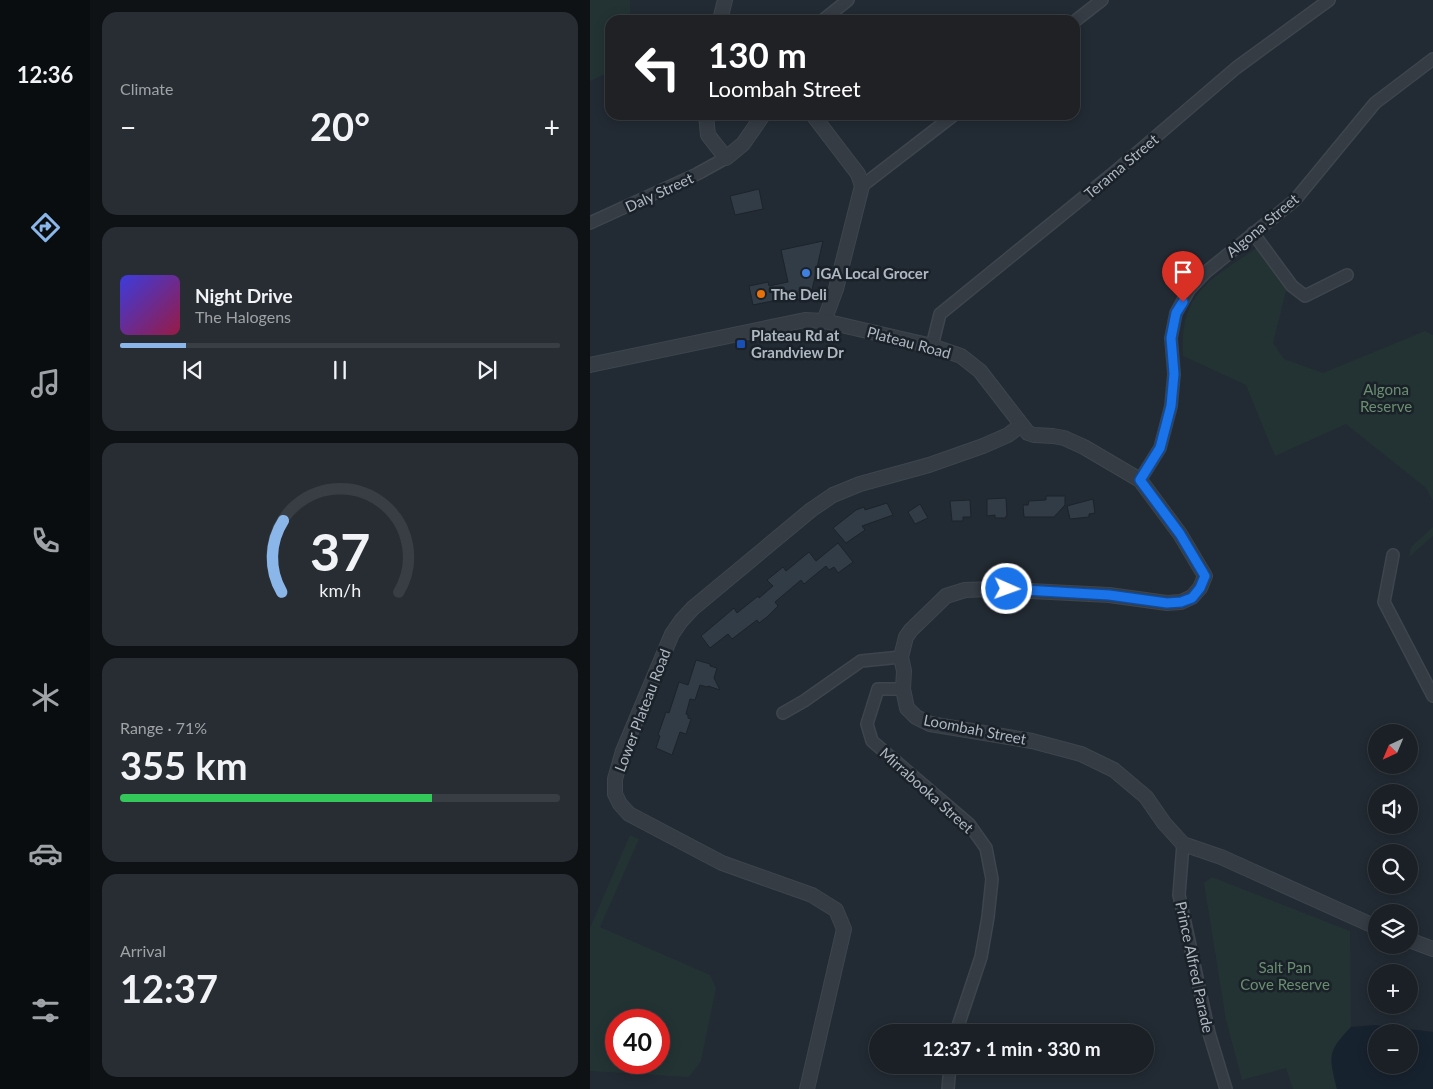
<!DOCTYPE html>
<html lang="en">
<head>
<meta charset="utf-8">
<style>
	body { margin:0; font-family:Lato,sans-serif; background:#272d32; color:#f1f3f6; height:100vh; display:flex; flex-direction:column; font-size:19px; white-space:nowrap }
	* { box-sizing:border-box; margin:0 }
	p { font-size:16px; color:#9fa3a7 }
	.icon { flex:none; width:28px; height:28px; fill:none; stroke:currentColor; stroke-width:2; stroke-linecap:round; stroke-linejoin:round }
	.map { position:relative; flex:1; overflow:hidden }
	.details { display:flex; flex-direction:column; gap:12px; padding:12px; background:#0e1215; width:500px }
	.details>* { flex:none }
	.guide { position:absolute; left:15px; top:15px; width:475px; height:105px; border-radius:15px; box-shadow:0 2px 12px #0003,0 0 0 1px #383e43; background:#202124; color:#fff; overflow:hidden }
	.needle { width:32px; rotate:224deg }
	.fabs { position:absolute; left:778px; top:724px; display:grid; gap:10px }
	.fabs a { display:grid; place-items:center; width:50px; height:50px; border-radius:50%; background:#1a2026; box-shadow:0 2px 12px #0003,0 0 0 1px #383e43; font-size:25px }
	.speed { position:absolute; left:15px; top:1009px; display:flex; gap:10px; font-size:25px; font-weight:700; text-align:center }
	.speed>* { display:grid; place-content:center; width:65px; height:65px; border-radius:50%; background:#1a2026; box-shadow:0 2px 12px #0003,0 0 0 1px #383e43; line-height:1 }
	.speed .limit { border:8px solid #d22; background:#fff; color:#111 }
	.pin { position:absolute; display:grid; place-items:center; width:42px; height:42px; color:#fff; margin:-51px -21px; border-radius:50% 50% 50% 0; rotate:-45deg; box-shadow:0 0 5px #0007 }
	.pin .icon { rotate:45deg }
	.me { position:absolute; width:55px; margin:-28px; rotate:92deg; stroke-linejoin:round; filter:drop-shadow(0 0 4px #0008) }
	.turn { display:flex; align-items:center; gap:18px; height:105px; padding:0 20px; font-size:22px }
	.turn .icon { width:65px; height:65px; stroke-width:2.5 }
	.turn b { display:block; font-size:35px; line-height:42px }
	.big { font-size:38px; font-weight:700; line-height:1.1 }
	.details .tile { flex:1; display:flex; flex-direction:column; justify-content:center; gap:8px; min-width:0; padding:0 18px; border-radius:15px; background:#272d32 }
	.details .dial { align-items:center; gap:0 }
	.dial svg { height:130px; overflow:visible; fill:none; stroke:#383e43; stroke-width:7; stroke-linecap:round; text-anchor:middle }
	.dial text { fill:#f1f3f6; stroke:none }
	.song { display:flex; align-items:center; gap:15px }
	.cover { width:60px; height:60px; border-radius:8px; background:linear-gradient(135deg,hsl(240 70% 55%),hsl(340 70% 35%)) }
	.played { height:5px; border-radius:2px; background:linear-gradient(90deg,#8bb6e9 15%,#383e43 15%) }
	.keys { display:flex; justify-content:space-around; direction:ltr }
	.heat { display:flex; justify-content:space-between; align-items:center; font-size:28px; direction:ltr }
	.charge { height:8px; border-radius:4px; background:linear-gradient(90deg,#34c759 71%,#383e43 0) }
	.trip { position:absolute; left:279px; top:1024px; width:285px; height:50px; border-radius:25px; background:#1a2026; box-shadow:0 2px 12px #0003,0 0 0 1px #383e43; font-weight:700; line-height:50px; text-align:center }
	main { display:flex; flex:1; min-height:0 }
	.tabs { display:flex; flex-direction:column; width:90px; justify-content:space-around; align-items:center; background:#0a0d0f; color:#9fa3a7 }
	.tabs .icon { width:35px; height:35px }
	.tabs .active { color:#8bb6e9 }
	.tabs b { font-size:22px; color:#f1f3f6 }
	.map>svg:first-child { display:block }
	.green { fill:#233334; fill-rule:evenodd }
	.water { fill:#17222f; fill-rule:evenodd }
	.building { fill:#313c46; stroke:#1c232a }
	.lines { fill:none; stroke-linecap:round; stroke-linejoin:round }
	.minor-casing { stroke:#3e454d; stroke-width:14 }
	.tertiary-casing { stroke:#3e454d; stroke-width:16 }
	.minor { stroke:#353c44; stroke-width:11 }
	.tertiary { stroke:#353c44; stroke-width:14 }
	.route-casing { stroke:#114b97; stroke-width:12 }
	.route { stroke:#1a73e8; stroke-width:9 }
	.shop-dot { fill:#3f7fe0; stroke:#1a2128; stroke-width:2 }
	.food-dot { fill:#e8710a; stroke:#1a2128; stroke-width:2 }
	.transit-dot { fill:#1a4fb4; stroke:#1a2128; stroke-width:2 }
	.labels { text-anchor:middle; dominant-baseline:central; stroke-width:5; stroke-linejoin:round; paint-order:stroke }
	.street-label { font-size:15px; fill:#afb7c1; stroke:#1a2128 }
	.poi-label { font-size:15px; font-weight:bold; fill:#afb7c1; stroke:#1a2128; text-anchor:start }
	.park-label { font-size:15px; fill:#6a8e70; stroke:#1a2128 }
</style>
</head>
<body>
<main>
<nav class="tabs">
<b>12:36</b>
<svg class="icon active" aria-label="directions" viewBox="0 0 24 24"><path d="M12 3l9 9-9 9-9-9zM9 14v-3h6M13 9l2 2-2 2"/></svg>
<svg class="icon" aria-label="music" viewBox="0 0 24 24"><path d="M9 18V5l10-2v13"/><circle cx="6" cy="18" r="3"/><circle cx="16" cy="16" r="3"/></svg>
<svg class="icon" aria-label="phone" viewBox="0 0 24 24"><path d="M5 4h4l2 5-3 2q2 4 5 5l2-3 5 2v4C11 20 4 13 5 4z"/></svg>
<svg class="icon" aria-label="climate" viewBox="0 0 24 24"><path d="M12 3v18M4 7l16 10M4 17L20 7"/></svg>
<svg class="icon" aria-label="car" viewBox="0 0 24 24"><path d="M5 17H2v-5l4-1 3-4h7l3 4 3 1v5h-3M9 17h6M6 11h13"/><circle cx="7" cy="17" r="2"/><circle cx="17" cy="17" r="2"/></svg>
<svg class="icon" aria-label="filters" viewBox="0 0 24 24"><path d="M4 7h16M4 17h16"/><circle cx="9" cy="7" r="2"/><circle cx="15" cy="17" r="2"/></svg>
</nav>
<section class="details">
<div class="tile"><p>Climate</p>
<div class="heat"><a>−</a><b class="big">20°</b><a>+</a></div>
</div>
<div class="tile">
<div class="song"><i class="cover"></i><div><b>Night Drive</b><p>The Halogens</p></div></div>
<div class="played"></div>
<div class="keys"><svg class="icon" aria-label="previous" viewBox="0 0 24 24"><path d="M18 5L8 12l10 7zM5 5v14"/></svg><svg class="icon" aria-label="pause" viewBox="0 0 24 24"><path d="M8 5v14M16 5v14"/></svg><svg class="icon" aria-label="next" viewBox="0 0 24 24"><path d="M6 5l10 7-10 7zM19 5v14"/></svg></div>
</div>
<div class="tile dial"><svg viewBox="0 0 100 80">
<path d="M14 69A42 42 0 1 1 86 69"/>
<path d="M14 69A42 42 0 0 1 15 25" stroke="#8bb6e9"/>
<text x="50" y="56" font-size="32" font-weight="700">37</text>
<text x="50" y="72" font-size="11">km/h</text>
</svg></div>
<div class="tile"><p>Range · 71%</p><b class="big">355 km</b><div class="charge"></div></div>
<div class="tile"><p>Arrival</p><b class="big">12:37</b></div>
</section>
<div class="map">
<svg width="843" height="1089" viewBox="0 0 843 1089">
	<rect width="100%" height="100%" fill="#222a33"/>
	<g class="green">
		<path d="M0,0H40V20H20V72L0,81Z"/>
		<path d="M668,247L697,287L683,343L694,359L733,373L835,331L843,335V501L836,488L756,424L685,456L656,385L593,356C589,291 621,280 668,247Z"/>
		<path d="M843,527V536L819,557L821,547Z"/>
		<path d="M40,835L49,839L10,927L120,975L126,988L111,1061L99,1077L0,1071V928ZM26,1020H69V1062H26Z"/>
		<path d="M622,877L760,931L761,1027C737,1052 739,1056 747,1089H703L696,1068L652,1080L636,1020L614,883Z"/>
	</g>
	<path class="water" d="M785,1025L843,1032V1089H747C739,1056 737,1052 761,1027ZM786,1032H819V1065H786Z"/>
	<g class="building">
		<path d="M169,189L173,209L145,215L140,196Z"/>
		<path d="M233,241L222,290L216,297L203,301L202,297L163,305L159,286L178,282L179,286L198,282L191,250Z"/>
		<path d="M456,496H475V505L464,517H434L433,505H438L439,501L456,500Z"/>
		<path d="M416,498L417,515L415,518H405V515L397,516V499Z"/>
		<path d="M503,499L505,513L499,514V517L480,519L477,506Z"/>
		<path d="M380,500L381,517H373V521H362L360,501Z"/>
		<path d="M297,503L303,515L272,526L275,530L256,543L243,528L266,510L274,507L275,510Z"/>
		<path d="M330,504L338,518L325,524L318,512Z"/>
		<path d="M248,543L263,562L248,573L244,567L239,570L236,566L214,584L211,580L185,602L188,606L177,617L169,623L167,620L142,639L138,634L120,648L111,636L144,608L147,613L168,596L169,598L183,586L177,580L193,567L196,571L219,552L226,561Z"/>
		<path d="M106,660L120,664V666L127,668L124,678L130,690L118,686L117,687L110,685L105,700L100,699L96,714L98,715V718L101,719L96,734L90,732L82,755L66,748L70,736L68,735L76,712L79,713L89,682L98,685Z"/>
	</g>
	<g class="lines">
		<g class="minor-casing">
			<g id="minor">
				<path d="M233,20L258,0"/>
				<path d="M485,21L512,0"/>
				<path d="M272,186L364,115"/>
				<path d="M0,223L107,174L136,158"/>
				<path d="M663,233L702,286L715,296L757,275"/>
				<path d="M342,346L350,314L521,175L646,68L739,0"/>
				<path d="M550,480L570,448L581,406L584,374L581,338L586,313L599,290L616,272L705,200L785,103L843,59"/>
				<path d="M803,555L794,602L843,696"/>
				<path d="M313,689H288L277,724L282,741L379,824L396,848L402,879L398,917L391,957L366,1032"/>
				<path d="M193,713L214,701L271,661L311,657"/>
				<path d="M593,844L589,895L619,1033L636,1089"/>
				<path d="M358,1089L360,1065"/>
			</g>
		</g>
		<g class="tertiary-casing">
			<g id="tertiary">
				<path d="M130,20L135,0"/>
				<path d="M116,115L118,135L136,158L153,144L173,115"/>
				<path d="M223,115L268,174L272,186L246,289L234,321"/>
				<path d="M0,365L215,320L234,321L342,346L371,356L390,371L438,433L444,435L463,436L474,438L494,447L550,480L590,534L615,576L610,588L602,597L591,602L577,603L519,595L401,589L375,590L356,596L321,630L316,637L311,657L314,671L313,689L317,708L326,717L340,724L442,741L491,754L524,770L556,797L574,823L593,844L631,857L786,927"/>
				<path d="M819,940L843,949"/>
				<path d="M217,1089L254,929L246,910L222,895L132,863L39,814L30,804L25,794V779L33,751L82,634L91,621L103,608L221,510L243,495L270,484L339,465L393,446L418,435L431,425"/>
			</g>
		</g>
		<use href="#minor" class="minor"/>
		<use href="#tertiary" class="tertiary"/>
	</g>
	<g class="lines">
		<g class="route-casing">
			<path id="route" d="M417,589L519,595L577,603L591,602L602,598L610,588L615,576L590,534L550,480L570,448L581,406L584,374L581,338L586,313L593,302"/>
		</g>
		<use href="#route" class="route"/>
	</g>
	<circle class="shop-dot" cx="216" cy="273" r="5"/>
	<circle class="food-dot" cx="171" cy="294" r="5"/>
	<rect class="transit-dot" x="146" y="339" width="10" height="10" rx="2.5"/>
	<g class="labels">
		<g class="street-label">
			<text transform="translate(531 166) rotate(-40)">Terama Street</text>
			<text transform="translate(69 192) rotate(-25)">Daly Street</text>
			<text transform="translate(672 225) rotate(-40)">Algona Street</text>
			<text transform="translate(319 342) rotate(15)">Plateau Road</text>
			<text transform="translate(52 710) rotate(-69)">Lower Plateau Road</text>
			<text transform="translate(385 729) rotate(11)">Loombah Street</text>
			<text transform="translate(337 790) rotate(42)">Mirrabooka Street</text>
			<text transform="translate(605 967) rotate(78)">Prince Alfred Parade</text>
		</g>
		<g class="poi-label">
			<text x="226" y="273">IGA Local Grocer</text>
			<text x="181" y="294">The Deli</text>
			<text x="161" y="335">Plateau Rd at<tspan x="161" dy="17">Grandview Dr</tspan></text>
		</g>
		<g class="park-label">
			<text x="796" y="389">Algona<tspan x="796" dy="17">Reserve</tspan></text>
			<text x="695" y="967">Salt Pan<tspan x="695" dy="17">Cove Reserve</tspan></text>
		</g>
	</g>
</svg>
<div class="fabs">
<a><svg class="needle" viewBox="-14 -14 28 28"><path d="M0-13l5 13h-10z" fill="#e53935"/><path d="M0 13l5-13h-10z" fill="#9fa3a7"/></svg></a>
<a><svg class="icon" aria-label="sound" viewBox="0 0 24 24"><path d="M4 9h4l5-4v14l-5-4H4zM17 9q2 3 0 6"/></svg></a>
<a><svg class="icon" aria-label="search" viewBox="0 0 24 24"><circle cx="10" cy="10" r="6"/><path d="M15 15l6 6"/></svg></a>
<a><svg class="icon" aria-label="layers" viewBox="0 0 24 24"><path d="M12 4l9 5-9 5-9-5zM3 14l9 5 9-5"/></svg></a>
<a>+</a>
<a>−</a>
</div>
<div class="speed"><div class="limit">40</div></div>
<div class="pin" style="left:593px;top:302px;background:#d93025"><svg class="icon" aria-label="arrive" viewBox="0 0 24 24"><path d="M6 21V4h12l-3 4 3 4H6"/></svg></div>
<svg class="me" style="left:417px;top:589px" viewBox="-20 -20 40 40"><circle r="17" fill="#1a73e8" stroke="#fff" stroke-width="3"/><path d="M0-11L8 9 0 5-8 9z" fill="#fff"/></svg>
<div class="trip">12:37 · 1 min · 330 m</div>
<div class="guide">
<div class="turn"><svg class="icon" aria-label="left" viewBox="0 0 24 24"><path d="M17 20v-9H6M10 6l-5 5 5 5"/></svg><div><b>130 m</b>Loombah Street</div></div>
</div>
</div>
</main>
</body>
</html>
